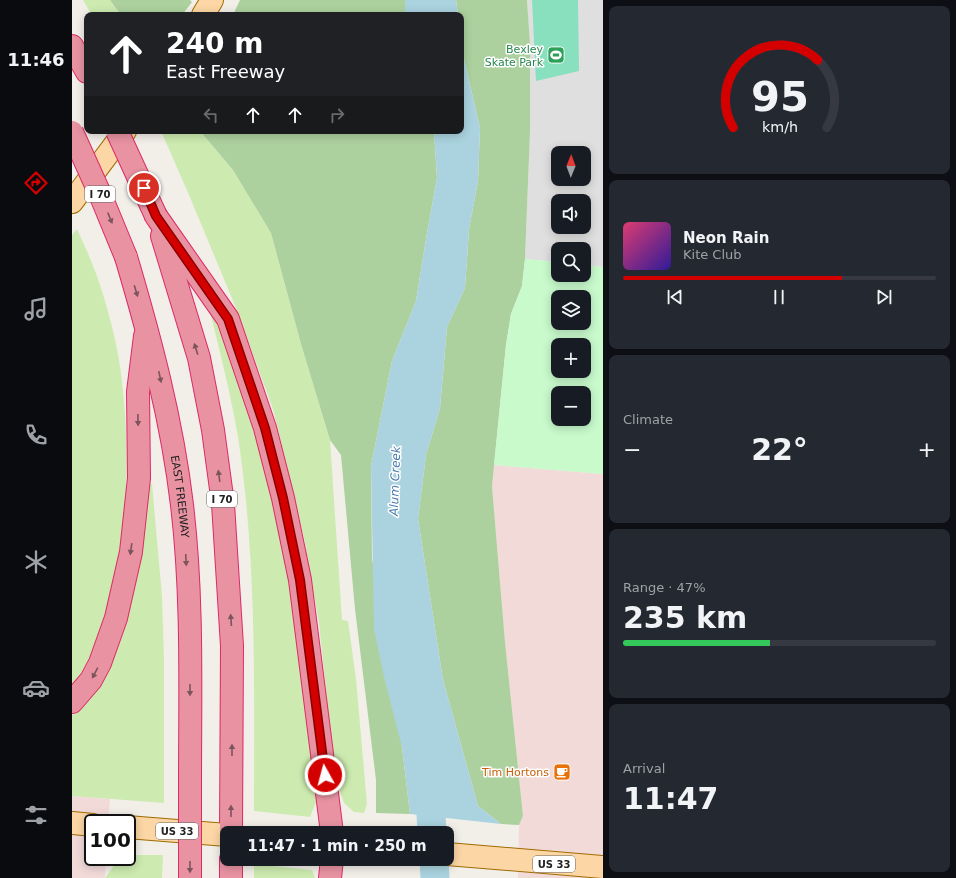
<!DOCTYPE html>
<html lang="en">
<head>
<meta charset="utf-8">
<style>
	body { margin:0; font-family:"DejaVu Sans",sans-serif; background:#242831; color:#f1f3f6; height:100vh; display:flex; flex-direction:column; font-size:15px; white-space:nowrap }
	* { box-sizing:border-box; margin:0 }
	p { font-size:13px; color:#9ea1a6 }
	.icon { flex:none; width:22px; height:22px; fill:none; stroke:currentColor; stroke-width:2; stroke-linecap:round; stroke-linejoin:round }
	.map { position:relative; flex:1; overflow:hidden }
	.side { display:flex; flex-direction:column; gap:6px; padding:6px; background:#0d0f14; width:353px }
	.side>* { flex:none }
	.banner { position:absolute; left:12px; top:12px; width:380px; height:122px; border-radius:8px; box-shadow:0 2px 10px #0003; background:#202124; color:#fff; overflow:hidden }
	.needle { width:26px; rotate:1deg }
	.tools { position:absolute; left:479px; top:146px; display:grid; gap:8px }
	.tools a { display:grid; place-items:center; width:40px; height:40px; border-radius:8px; background:#171b24; box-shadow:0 2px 10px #0003; font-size:20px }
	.speed { position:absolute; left:12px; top:814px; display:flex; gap:8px; font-size:20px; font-weight:700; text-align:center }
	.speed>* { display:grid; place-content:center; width:52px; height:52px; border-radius:50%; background:#171b24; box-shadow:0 2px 10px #0003; line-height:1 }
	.speed .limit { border:2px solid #111; border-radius:6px; background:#fff; color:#111 }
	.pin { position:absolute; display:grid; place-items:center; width:34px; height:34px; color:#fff; margin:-17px; border:2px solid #fff; border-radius:50%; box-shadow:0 1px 4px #0007 }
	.me { position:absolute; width:44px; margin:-22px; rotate:353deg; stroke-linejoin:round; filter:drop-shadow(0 0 3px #0008) }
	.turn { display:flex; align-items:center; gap:14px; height:84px; padding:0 16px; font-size:18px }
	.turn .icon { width:52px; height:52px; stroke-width:2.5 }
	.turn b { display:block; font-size:28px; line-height:34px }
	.lanes { display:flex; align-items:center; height:38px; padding:0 16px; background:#0003; justify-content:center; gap:20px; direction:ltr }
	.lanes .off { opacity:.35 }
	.big { font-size:30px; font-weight:800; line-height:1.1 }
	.side .card { flex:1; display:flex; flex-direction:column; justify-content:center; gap:6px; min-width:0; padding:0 14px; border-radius:8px; background:#242831 }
	.side .dial { align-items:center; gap:0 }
	.dial svg { height:104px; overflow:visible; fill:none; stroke:#363941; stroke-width:7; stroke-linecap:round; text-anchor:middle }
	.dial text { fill:#f1f3f6; stroke:none }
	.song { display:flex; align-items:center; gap:12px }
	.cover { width:48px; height:48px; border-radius:6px; background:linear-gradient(135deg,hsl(340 70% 55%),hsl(250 70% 35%)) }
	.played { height:4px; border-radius:2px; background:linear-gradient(90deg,#d40000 70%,#363941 70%) }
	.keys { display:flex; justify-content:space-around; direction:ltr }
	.heat { display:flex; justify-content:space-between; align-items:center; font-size:22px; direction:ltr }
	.charge { height:6px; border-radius:3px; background:linear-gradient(90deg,#34c759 47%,#363941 0) }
	.trip { position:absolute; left:148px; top:826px; width:234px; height:40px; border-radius:8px; background:#171b24; box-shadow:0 2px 10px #0003; font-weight:800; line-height:40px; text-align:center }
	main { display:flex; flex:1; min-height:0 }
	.menu { display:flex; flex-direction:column; width:72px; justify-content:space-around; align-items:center; background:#090b0e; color:#9ea1a6 }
	.menu .icon { width:28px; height:28px }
	.menu .current { color:#d40000 }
	.menu b { font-size:18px; color:#f1f3f6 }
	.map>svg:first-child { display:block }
	.residential { fill:#e0dfdf; fill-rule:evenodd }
	.commercial { fill:#f2dad9 }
	.grass { fill:#cdebb0 }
	.forest { fill:#add19e }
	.park { fill:#c8facc; fill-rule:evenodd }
	.pitch { fill:#88e0be }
	.water { fill:#aad3df }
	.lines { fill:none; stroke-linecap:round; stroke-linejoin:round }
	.river { stroke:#aad3df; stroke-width:29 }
	.primary-casing { stroke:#a06b00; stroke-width:24 }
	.motorway-casing { stroke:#dc2a67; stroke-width:24 }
	.primary { stroke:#fcd6a4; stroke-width:22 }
	.motorway { stroke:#e892a2; stroke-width:22 }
	.motorway-bridge-casing { stroke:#dc2a67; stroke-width:24; stroke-linecap:butt }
	.motorway-bridge { stroke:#e892a2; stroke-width:22 }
	.oneway { fill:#7b545c }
	.route-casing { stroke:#8a0000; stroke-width:10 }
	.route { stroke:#d40000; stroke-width:7 }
	.labels { text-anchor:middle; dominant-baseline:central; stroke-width:3; stroke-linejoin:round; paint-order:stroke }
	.shield { fill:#fff; stroke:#646464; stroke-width:1 }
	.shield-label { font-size:10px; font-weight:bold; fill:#222 }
	.leisure-label { font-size:11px; fill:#27864d; stroke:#fff; text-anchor:end }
	.street-label { font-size:11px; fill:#222; stroke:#fff }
	.food-label { font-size:11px; fill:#c56008; stroke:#fff; text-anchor:end }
	.water-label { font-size:12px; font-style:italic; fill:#4a7aab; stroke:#fff }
</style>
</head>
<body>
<main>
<nav class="menu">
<b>11:46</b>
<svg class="icon current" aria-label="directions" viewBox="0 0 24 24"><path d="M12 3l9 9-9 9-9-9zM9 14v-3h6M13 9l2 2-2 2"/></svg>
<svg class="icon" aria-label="music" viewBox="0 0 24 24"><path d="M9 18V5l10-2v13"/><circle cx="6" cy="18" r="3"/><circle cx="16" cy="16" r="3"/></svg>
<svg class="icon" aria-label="phone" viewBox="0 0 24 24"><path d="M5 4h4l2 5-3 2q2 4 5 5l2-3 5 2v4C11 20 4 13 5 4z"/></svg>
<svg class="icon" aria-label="climate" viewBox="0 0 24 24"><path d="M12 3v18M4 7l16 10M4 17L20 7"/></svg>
<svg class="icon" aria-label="car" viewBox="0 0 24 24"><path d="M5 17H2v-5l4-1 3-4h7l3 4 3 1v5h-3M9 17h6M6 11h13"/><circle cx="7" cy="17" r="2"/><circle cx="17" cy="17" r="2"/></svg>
<svg class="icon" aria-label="filters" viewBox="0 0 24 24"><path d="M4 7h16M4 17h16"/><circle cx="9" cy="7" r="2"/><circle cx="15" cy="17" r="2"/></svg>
</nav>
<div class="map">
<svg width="531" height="878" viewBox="0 0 531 878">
	<rect width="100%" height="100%" fill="#f2efe9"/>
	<path class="residential" d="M455,0H531V267L512,265V249H486V262L453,259L458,132V44ZM486,153H512V179H486ZM486,201H512V227H486Z"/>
	<g class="commercial">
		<path d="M422,465L531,474V878H446L447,825L451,816L433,642L420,486Z"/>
		<path d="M0,796L38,799L36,823H21V857H34L33,878H0Z"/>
	</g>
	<g class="grass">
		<path d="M11,0H38L49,15H20Z"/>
		<path d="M89,131H128L161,170L199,233L229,344L258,440L270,620L276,621L284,679L295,804L292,813L282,812L272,803L263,778L247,623L232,538L201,409L164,308L117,195Z"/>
		<path d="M5,229C13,247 22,266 28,285C37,313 45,343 49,373C59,452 57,535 34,612C25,642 19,661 0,686V235Z"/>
		<path d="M145,312L191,447L225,608L244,802L238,817L182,811C182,686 185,560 166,437C159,396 149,356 139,316Z"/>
		<path d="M80,484L90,596L92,660V803L0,796V715L4,712L75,485Z"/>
		<path d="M57,855H91L90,878H33L46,860L55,857Z"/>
		<path d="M182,864L240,870L243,878H182Z"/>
	</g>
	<g class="forest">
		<path d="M38,0H118L120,2L110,15H49Z"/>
		<path d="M168,0H333V15H161Z"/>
		<path d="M384,0H455L458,44V132L453,259L450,286L439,314L434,345L420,486L433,642L451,816L447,825L429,824L406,806L371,680L346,519L354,455L368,408L375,327L393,288L397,229L406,181L408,128L392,59L389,38V15H386Z"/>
		<path d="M128,131H362L365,178L355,233L344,301L320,361L299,466L300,558L330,747L338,814L304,813V780L283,609L269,455L258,440L229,344L199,233L161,170Z"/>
	</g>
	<path class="park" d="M453,259L486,262V275H512V265L531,267V474L422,465L434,345L439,314L450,286ZM486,297H512V323H486ZM486,345H512V371H486ZM486,393H512V419H486Z"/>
	<path class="pitch" d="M460,0H506L507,71L464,81Z"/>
	<g class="water">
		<path d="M333,0H384L386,15H333Z"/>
		<path d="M389,38L392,59L408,128L406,181L397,229L393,288L375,327L368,408L354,455L346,519L371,680L406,806L429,824L338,814L330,747L313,681L302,629L299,466L320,361L344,301L355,233L365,178L362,131H389Z"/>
	</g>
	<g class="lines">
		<g class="river">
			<path d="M357,777L360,833"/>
			<path d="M362,859L363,878"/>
		</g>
		<g class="primary-casing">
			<g id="primary">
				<path d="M131,15L140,0"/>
				<path d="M0,202L53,131"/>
				<path d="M0,823L21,825"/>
				<path d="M55,827L155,835"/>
				<path d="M375,854L531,867"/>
			</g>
		</g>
		<g class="motorway-casing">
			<g id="motorway">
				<path d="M0,46L15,72"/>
				<path d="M84,216L156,319L193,428L211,498L228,580L260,833"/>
				<path d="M90,236L127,358L141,430L151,504L160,646L159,833"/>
				<path id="s1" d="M54,257C78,338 100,420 110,505C121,597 118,692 118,786"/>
				<path d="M0,702L19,680L28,663L44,618L59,552L67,478L66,392L73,336"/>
				<path d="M159,878V859"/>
				<path d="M258,878L260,859"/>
			</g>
		</g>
		<use href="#primary" class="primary"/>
		<use href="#motorway" class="motorway"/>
		<g class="motorway-bridge-casing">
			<g id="motorway-bridge">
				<path d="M45,131L84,216"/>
				<path d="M0,132L28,194L54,257"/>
				<path d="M118,786V878"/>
			</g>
		</g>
		<use href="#motorway-bridge" class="motorway-bridge"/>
	</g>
	<defs><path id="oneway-solid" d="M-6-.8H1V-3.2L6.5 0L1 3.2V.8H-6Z"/></defs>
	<g class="oneway">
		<use href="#oneway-solid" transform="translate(38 218) rotate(68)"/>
		<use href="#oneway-solid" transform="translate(64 291) rotate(73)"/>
		<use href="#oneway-solid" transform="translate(124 349) rotate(-107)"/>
		<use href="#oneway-solid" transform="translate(88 377) rotate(78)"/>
		<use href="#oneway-solid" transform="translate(66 420) rotate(89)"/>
		<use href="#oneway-solid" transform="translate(147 476) rotate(-98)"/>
		<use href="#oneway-solid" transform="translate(59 549) rotate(98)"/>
		<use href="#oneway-solid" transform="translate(114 560) rotate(87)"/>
		<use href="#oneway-solid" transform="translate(159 620) rotate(-94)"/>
		<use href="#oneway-solid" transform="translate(23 673) rotate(118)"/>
		<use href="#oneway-solid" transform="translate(118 690) rotate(90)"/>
		<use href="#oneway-solid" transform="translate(160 750) rotate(-90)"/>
		<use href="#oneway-solid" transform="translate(159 811) rotate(-90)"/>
		<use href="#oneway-solid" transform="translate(118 867) rotate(90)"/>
	</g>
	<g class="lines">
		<g class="route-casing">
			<path id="route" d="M72,188L84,216L156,319L193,428L211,498L228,580L253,775"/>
		</g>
		<use href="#route" class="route"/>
	</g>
	<defs>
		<g id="stadium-square" transform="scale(0.9)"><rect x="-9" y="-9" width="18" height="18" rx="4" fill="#2e9e5b" stroke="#fff"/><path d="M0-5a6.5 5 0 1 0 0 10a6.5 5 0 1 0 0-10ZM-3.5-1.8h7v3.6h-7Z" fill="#fff"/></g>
		<g id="cafe-square" transform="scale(0.9)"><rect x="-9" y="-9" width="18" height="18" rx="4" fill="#e8710a" stroke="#fff"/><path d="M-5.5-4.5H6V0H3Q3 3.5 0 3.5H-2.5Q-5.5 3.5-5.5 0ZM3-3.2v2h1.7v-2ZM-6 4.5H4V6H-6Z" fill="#fff"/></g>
	</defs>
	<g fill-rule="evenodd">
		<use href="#stadium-square" x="484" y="55"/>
		<use href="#cafe-square" x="490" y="772"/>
	</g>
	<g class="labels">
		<g class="shield">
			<rect x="13" y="186" width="30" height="16" rx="3"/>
			<rect x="135" y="491" width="30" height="16" rx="3"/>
			<rect x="84" y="823" width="42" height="16" rx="3"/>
			<rect x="461" y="856" width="42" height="16" rx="3"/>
		</g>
		<g class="shield-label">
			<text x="28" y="194">I 70</text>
			<text x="150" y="499">I 70</text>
			<text x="105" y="831">US 33</text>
			<text x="482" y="864">US 33</text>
		</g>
		<g class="leisure-label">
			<text x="471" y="49">Bexley<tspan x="471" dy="13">Skate Park</tspan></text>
		</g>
		<g class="street-label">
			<text stroke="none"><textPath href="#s1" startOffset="246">EAST FREEWAY</textPath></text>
		</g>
		<g class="food-label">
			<text x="477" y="772">Tim Hortons</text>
		</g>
		<g class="water-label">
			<text transform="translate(323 481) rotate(-88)">Alum Creek</text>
		</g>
	</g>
</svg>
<div class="tools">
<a><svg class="needle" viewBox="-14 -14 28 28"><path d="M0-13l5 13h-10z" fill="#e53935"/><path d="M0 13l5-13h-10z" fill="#9ea1a6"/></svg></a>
<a><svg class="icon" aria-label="sound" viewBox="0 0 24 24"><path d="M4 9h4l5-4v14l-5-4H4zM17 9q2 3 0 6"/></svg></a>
<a><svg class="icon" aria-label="search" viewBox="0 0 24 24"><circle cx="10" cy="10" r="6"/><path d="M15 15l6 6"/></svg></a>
<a><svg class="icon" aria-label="layers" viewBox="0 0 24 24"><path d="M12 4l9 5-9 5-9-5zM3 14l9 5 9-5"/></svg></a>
<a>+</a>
<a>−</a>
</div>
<div class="speed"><div class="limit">100</div></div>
<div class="pin" style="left:72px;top:188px;background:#d93025"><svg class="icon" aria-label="arrive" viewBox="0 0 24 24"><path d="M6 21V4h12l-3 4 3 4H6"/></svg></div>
<svg class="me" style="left:253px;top:775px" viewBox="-20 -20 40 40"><circle r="17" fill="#d40000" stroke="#fff" stroke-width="3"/><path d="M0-11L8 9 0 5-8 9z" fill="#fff"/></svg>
<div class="trip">11:47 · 1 min · 250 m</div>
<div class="banner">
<div class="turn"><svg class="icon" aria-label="ahead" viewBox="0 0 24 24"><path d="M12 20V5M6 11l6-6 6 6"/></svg><div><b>240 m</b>East Freeway</div></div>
<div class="lanes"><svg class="icon off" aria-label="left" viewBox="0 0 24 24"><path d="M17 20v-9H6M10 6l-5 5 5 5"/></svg><svg class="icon" aria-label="ahead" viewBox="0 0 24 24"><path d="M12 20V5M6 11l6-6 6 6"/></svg><svg class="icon" aria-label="ahead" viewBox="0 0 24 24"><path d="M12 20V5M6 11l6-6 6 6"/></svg><svg class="icon off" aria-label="right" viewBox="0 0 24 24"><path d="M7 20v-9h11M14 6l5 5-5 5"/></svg></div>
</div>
</div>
<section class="side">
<div class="card dial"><svg viewBox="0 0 100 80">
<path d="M14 69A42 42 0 1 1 86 69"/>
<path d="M14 69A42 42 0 0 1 79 17" stroke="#d40000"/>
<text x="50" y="56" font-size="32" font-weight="700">95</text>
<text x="50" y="72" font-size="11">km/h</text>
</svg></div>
<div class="card">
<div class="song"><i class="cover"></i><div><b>Neon Rain</b><p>Kite Club</p></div></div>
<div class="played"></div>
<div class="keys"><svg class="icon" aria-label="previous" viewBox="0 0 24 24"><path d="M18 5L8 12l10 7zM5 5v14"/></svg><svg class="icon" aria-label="pause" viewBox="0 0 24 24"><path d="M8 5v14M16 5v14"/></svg><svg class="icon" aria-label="next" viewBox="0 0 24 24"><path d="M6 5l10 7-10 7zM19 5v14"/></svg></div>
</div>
<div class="card"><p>Climate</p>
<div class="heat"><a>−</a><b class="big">22°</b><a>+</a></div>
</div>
<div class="card"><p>Range · 47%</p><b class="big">235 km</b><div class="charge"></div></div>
<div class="card"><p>Arrival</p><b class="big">11:47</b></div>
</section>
</main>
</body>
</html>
